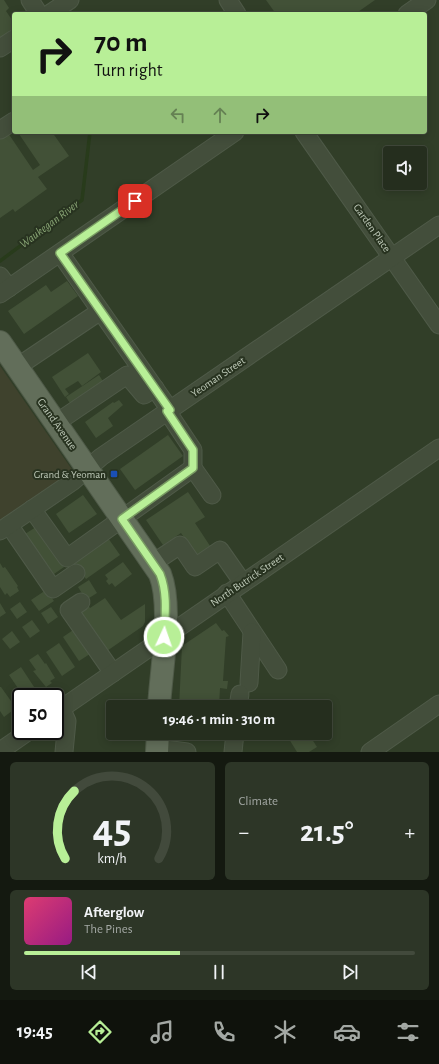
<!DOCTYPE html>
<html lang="en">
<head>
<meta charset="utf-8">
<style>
	body { margin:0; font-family:"Alegreya Sans",sans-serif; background:#2d3627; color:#f1f3f6; height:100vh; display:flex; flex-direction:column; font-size:15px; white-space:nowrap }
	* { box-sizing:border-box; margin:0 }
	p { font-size:13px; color:#a3a8a4 }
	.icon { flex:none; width:22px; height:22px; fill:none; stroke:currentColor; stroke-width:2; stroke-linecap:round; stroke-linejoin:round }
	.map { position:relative; height:752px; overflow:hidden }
	.side { display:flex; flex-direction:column; gap:10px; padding:10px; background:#141910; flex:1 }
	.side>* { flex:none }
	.banner { position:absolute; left:12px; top:12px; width:415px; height:122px; border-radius:4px; box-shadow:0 2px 10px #0003,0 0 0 1px #424a3c; background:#b8ef97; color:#111; overflow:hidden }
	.tools { position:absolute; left:383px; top:146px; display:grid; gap:8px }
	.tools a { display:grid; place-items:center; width:44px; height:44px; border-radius:4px; background:#252e1e; box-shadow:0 2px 10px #0003,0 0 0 1px #424a3c; font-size:20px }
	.speed { position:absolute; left:12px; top:688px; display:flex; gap:8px; font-size:20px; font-weight:700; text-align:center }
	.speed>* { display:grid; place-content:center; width:52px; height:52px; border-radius:50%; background:#252e1e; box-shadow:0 2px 10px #0003,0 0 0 1px #424a3c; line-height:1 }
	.speed .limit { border:2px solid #111; border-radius:6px; background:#fff; color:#111 }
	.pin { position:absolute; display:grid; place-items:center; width:34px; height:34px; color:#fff; margin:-17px; border-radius:8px; box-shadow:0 2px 6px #0006 }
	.me { position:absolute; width:44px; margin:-22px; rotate:3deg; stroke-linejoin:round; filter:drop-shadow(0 0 3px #0008) }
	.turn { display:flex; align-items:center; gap:14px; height:84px; padding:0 16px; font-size:18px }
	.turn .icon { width:52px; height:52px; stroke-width:2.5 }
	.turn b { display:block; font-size:28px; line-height:34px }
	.lanes { display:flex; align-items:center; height:38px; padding:0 16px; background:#0003; justify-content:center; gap:20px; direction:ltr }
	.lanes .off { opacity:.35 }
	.big { font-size:30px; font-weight:700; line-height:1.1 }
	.side .tile { flex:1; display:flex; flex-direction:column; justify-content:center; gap:6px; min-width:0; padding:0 14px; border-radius:6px; background:#2d3627 }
	.side .dial { align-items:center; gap:0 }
	.dial svg { height:104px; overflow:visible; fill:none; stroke:#424a3c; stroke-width:7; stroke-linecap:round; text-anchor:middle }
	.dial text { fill:#f1f3f6; stroke:none }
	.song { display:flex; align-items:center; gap:12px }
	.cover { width:48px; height:48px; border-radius:6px; background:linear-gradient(135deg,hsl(340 70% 55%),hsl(310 70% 35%)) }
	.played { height:4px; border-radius:2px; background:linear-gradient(90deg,#b8ef97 40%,#424a3c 40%) }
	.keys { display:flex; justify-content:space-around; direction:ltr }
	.heat { display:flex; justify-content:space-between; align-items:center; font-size:22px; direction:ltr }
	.side .tiles { flex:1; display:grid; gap:10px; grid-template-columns:1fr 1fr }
	.tile:last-child { grid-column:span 2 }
	.trip { position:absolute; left:106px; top:700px; width:226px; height:40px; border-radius:4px; background:#252e1e; box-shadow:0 2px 10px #0003,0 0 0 1px #424a3c; font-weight:700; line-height:40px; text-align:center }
	.dock { display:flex; height:64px; justify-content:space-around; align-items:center; background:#0f120c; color:#a3a8a4 }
	.dock .icon { width:28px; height:28px }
	.dock .current { color:#b8ef97 }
	.dock b { font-size:18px; color:#f1f3f6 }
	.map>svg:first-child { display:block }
	.green { fill:#3f422d }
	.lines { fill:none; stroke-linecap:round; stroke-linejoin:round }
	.stream { stroke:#283b1b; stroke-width:3.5 }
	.building { fill:#425137 }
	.minor-casing { stroke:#4f5a48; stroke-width:19 }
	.major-casing { stroke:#4f5a48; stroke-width:24 }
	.minor { stroke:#434e3b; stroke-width:17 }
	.major { stroke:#626e5a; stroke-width:22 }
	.route-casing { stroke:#789b62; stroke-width:10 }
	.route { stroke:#b8ef97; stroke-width:7 }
	.transit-dot { fill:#1a4fb4; stroke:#283320; stroke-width:1.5 }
	.labels { text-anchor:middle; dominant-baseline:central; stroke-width:4; stroke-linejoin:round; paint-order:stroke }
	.street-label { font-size:11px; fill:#bec9b8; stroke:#283320 }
	.poi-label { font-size:11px; fill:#bec9b8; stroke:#283320; text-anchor:end }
	.water-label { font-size:12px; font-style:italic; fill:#88a474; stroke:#283320 }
</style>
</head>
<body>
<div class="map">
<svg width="439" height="752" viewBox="0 0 439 752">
	<rect width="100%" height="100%" fill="#313e28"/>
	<path class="green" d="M0,366L73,471L0,523Z"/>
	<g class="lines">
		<path class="stream" d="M0,261L82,200L90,132"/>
	</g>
	<g class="building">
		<path d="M0,0H4L9,8L6,11L14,23V33L0,42Z"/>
		<path d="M266,0H375L355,14H276Z"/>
		<path d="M22,132H52L69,156L38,177L47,189L15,212L13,209L0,218V139L8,133L33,170L40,165L19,134Z"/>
		<path d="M67,281L78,296L24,334L8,311L46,285L51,292Z"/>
		<path d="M88,353L101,372L82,386L78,381L65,389L69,394L65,397L52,377Z"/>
		<path d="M99,375L104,383L71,405L66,397Z"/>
		<path d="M119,400L123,405L108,418L113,426L96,438L85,422L113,402L114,403Z"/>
		<path d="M168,435L183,456L135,490L120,469Z"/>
		<path d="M188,492L205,517L195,523L212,549L198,558L181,533L163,545L146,520Z"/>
		<path d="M83,495L97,514L69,533L56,514Z"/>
		<path d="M36,527L64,567L54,574L25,534Z"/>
		<path d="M108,538L120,555L86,579L73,561Z"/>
		<path d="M123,562L132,574L115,587L112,583L109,585L106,581L108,579L105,575Z"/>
		<path d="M0,563L3,568L5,567L18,586L17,587L19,591L10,597L7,593L5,595L0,587Z"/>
		<path d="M89,580L97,593L86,600L78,587Z"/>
		<path d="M46,590L54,601L39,611L31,600Z"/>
		<path d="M105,598L121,620L145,604V622L143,626L104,653L76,613L88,605L90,608Z"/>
		<path d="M20,602L27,612L17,619L10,609Z"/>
		<path d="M0,603L6,613L0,617Z"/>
		<path d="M51,607L58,617L48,624L41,613Z"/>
		<path d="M32,620L40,631L30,638L22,627Z"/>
		<path d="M216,623L222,631L224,630L229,636L226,637L223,681H228L227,689L220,688L219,707H179L182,646Z"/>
		<path d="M76,628L93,652L79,661L63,637Z"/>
		<path d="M12,631L20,642L10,649L2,639Z"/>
		<path d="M59,643L75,667L62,676L46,652Z"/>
		<path d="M38,654L45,664L46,663L55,678L50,681L52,683L46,687L33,671L36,670L29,660Z"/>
		<path d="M21,667L38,693L31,697H24L9,675Z"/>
		<path d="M0,687H1L16,708L4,717L0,711Z"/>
		<path d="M298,733H308L317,747L309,752H297L289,739Z"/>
	</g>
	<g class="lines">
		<g class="minor-casing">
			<g id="minor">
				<path d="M30,0L39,14"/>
				<path d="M228,0L237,14"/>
				<path d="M49,14L70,0"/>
				<path d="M407,14L427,0"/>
				<path d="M0,48L14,39"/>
				<path d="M0,130L14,121"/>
				<path d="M304,132L439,325"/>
				<path d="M60,253L170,410"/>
				<path d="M0,276L9,288"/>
				<path d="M0,294L235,132"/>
				<path d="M17,367L93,316"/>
				<path d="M167,411L193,450V468L212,495"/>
				<path d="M56,423L127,375L144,395L155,388"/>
				<path d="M32,509L67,558L193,468"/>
				<path d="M9,525L53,589L76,573"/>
				<path d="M0,531L72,482L101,457L439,225"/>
				<path d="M153,563L180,545L195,567L220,550L243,583"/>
				<path d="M227,593L278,670"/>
				<path d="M81,602L69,610L113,673"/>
				<path d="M249,683L252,632"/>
				<path d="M238,707L240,694"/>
				<path d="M61,708L67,721L64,752"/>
				<path d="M55,713L439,448"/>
				<path d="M157,748L187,752"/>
				<path d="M0,751L29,731"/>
				<path d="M233,752L235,733"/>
				<path d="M370,752L439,704"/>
			</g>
		</g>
		<g class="major-casing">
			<g id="major">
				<path d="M0,342L160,574C173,607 161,670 159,707"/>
				<path d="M157,752L158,733"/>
			</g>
		</g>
		<use href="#minor" class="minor"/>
		<use href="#major" class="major"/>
	</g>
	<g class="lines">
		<g class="route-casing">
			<path id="route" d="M135,201L60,253L170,410L167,411L193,450V468L122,519L160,574C168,594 165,616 164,637"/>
		</g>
		<use href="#route" class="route"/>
	</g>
	<rect class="transit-dot" x="110" y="470" width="8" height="8" rx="2"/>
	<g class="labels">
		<g class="street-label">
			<text transform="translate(372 228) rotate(55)">Garden Place</text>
			<text transform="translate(218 377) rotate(-34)">Yeoman Street</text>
			<text transform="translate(57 424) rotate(55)">Grand Avenue</text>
			<text transform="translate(247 580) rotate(-34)">North Butrick Street</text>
		</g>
		<g class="poi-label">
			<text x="106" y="474">Grand &amp; Yeoman</text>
		</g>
		<g class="water-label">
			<text transform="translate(49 224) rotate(-37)">Waukegan River</text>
		</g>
	</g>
</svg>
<div class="tools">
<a><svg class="icon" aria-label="sound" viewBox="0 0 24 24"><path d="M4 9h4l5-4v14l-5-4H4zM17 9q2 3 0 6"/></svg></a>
</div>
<div class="speed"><div class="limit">50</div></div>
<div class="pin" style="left:135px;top:201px;background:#d93025"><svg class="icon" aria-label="arrive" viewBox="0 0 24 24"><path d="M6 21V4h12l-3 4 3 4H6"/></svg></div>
<svg class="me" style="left:164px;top:637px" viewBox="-20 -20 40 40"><circle r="17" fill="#b8ef97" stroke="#fff" stroke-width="3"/><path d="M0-11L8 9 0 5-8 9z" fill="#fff"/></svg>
<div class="trip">19:46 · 1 min · 310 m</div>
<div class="banner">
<div class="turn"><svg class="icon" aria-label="right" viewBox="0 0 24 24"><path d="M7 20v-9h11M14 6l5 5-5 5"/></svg><div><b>70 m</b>Turn right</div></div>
<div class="lanes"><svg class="icon off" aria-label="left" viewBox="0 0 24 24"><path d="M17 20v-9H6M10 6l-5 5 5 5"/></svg><svg class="icon off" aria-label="ahead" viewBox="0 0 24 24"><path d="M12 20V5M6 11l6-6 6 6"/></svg><svg class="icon" aria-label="right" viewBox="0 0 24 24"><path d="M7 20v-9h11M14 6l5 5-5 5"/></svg></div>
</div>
</div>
<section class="side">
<div class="tiles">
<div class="tile dial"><svg viewBox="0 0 100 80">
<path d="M14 69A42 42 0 1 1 86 69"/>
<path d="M14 69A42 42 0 0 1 21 17" stroke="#b8ef97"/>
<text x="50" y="56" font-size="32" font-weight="700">45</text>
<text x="50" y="72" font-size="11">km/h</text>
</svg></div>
<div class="tile"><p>Climate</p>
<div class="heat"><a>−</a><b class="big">21.5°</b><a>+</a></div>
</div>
<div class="tile">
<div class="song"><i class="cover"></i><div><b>Afterglow</b><p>The Pines</p></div></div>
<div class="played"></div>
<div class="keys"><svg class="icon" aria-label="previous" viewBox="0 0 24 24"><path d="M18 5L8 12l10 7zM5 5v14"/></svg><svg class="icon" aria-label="pause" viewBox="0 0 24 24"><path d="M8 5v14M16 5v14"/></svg><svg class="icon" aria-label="next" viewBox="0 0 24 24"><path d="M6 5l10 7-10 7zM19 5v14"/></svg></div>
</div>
</div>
</section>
<nav class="dock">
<b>19:45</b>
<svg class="icon current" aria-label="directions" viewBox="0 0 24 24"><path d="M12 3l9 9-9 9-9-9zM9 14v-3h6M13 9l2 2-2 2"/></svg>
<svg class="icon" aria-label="music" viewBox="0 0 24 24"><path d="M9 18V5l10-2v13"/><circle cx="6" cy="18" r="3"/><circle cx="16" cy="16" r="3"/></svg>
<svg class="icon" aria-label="phone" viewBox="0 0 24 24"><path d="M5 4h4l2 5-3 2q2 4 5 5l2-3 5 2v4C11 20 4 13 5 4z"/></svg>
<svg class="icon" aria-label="climate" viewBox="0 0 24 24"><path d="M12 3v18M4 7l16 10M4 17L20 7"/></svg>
<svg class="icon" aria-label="car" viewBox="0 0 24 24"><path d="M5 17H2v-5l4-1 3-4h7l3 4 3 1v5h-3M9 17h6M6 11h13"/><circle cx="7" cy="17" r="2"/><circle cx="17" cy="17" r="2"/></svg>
<svg class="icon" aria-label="filters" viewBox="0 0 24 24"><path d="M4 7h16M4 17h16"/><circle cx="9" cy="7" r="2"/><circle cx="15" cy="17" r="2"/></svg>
</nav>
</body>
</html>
